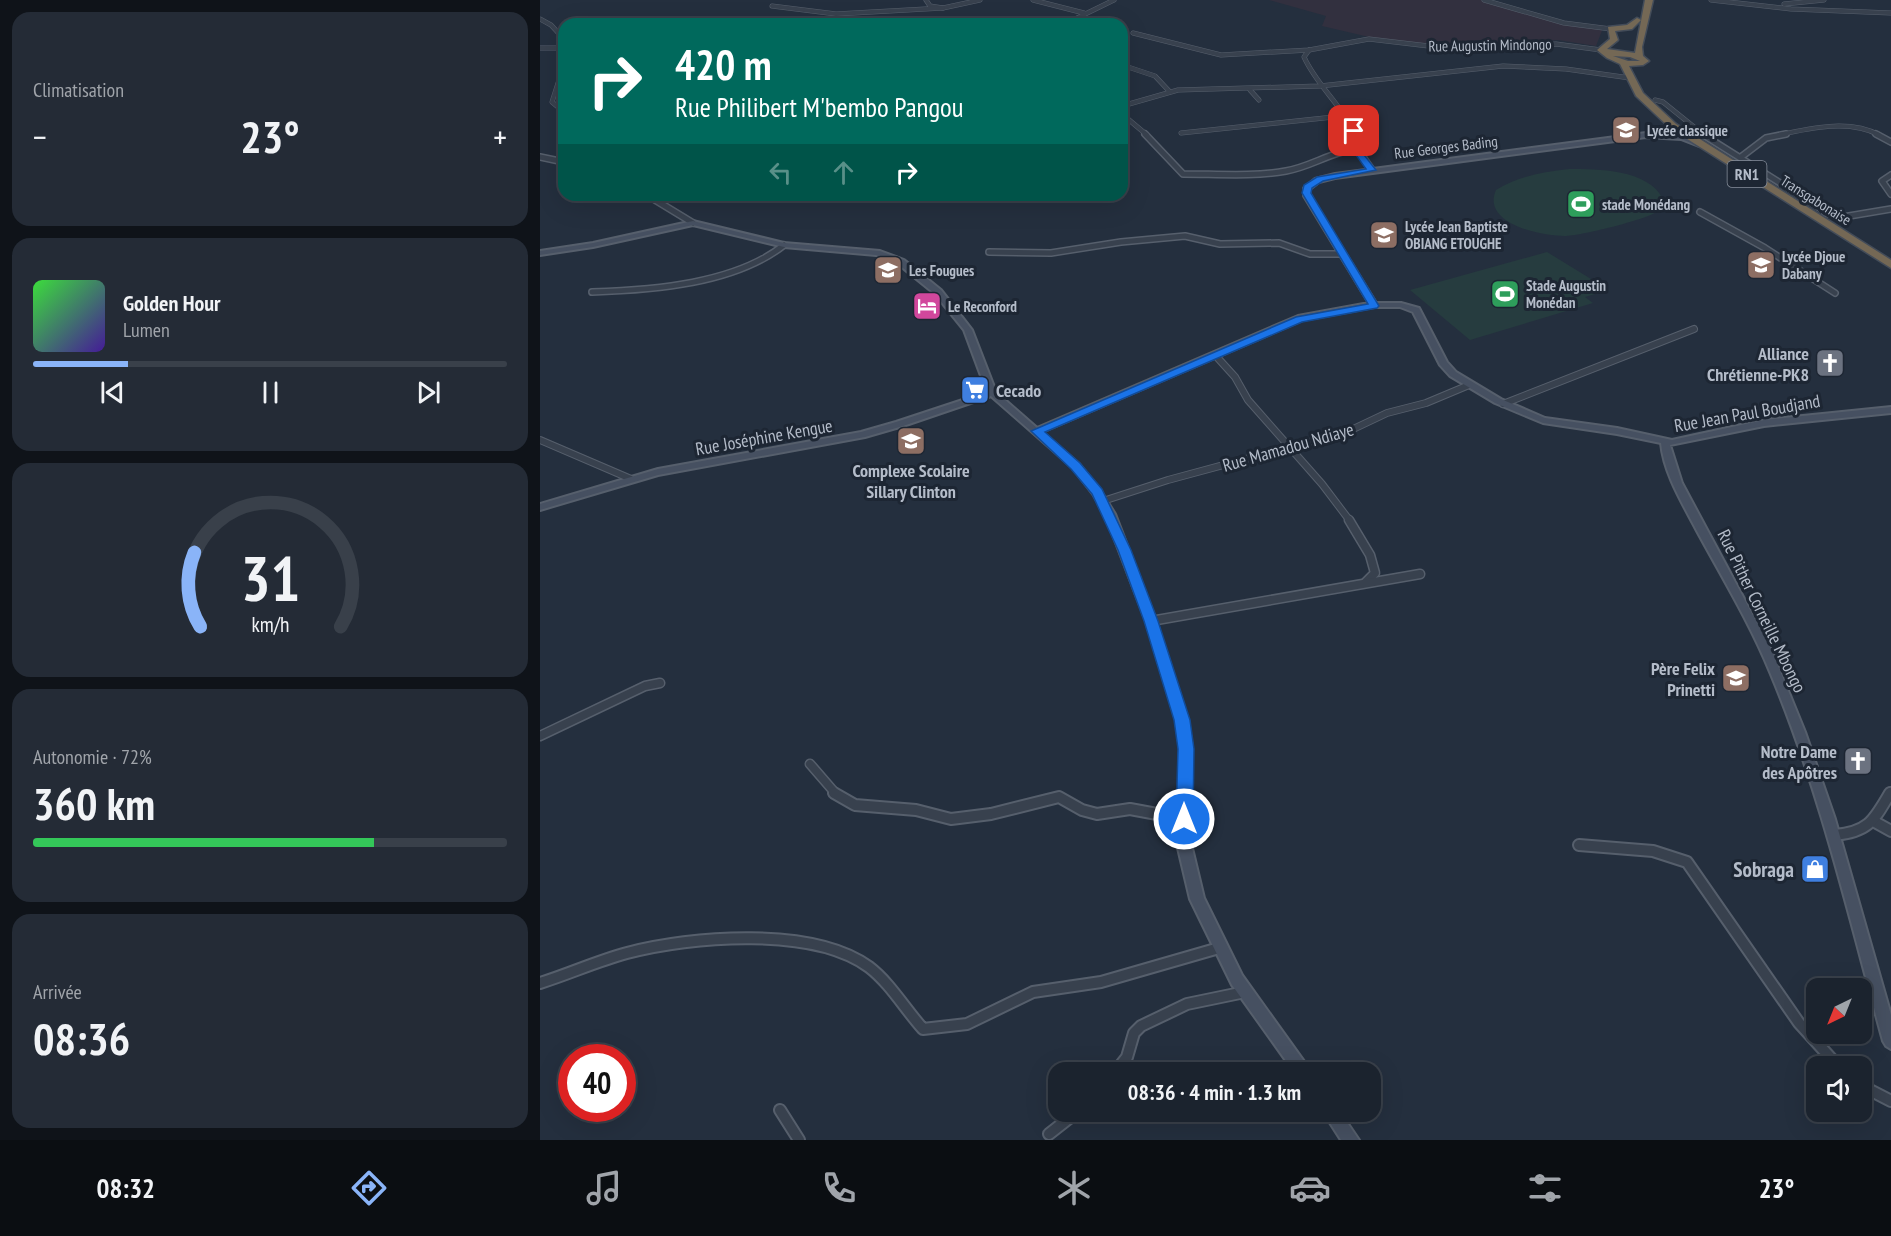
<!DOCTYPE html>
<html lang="fr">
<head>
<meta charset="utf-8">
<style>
	body { margin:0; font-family:"PT Sans Narrow",sans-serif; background:#242b36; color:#f1f3f6; height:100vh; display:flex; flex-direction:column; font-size:22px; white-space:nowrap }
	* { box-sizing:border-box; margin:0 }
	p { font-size:20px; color:#a0a4aa }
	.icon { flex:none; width:33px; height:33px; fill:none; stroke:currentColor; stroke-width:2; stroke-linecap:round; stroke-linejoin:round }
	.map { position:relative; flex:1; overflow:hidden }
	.details { display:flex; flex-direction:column; gap:12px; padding:12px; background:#0f1319; width:540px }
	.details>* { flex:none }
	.hud { position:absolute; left:18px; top:18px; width:570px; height:183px; border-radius:18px; box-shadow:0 6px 24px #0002,0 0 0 2px #39404a; background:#00695c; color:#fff; overflow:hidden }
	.needle { width:39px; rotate:223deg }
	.fabs { position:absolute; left:1266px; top:978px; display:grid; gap:12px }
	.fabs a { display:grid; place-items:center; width:66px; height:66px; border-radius:12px; background:#1b232e; box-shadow:0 6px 24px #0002,0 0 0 2px #39404a; font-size:30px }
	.speed { position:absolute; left:18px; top:1044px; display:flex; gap:12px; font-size:30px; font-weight:700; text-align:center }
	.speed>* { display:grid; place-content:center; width:78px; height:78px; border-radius:50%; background:#1b232e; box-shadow:0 6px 24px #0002,0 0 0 2px #39404a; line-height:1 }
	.speed .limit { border:9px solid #d22; background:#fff; color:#111 }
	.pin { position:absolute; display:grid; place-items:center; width:51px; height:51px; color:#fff; margin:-26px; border-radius:12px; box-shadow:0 3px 9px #0006 }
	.me { position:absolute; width:66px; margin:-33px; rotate:0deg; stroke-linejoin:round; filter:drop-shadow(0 0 4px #0008) }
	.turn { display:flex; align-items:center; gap:21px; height:126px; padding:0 18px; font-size:27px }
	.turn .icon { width:78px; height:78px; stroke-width:2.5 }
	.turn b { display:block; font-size:42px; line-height:51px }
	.lanes { display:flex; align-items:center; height:57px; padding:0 18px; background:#0003; justify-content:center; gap:30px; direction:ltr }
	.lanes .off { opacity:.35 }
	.big { font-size:45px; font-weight:700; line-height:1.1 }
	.details .card { flex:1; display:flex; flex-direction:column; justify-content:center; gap:9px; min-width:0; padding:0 21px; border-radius:18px; background:#242b36 }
	.details .dial { align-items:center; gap:0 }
	.dial svg { height:156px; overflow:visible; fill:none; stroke:#39404a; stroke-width:7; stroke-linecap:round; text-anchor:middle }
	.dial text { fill:#f1f3f6; stroke:none }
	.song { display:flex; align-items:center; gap:18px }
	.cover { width:72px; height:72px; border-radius:9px; background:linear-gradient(135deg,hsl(120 70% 55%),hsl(260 70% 35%)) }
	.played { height:6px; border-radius:3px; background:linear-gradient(90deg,#8ab4f8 20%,#39404a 20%) }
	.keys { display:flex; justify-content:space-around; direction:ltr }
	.heat { display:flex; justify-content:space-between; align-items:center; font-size:33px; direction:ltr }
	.charge { height:9px; border-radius:4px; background:linear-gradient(90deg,#34c759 72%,#39404a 0) }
	.trip { position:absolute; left:508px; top:1062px; width:333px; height:60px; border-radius:18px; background:#1b232e; box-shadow:0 6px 24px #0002,0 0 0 2px #39404a; font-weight:700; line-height:60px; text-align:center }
	.menu { display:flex; height:96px; justify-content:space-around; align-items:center; background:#0b0e12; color:#a0a4aa }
	.menu .icon { width:42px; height:42px }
	.menu .on { color:#8ab4f8 }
	.menu b { font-size:27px; color:#f1f3f6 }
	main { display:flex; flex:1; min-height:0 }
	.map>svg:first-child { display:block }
	.medical { fill:#32303f }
	.green { fill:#263c3f }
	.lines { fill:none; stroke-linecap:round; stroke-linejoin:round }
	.street-far4-casing { stroke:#565f6c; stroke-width:5 }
	.street-far3-casing { stroke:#565f6c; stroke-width:8 }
	.street-far2-casing { stroke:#565f6c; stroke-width:8 }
	.street-far1-casing { stroke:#565f6c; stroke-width:11 }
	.street-casing { stroke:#565f6c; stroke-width:14 }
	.secondary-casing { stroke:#565f6c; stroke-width:4 }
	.highway-casing { stroke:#434c59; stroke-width:3 }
	.street-far4 { stroke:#38414e; stroke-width:4 }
	.street-far3 { stroke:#38414e; stroke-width:5 }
	.street-far2 { stroke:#38414e; stroke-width:6 }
	.street-far1 { stroke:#38414e; stroke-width:8 }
	.street { stroke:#38414e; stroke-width:10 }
	.secondary { fill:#465061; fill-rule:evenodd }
	.highway { fill:#746855; fill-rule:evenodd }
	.route { fill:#1a73e8; stroke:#114b97; stroke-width:1.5 }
	.labels { text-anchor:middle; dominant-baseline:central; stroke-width:6; stroke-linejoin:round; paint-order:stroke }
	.far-street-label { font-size:15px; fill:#b4bcc9; stroke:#1d2633 }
	.far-poi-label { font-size:15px; font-weight:bold; fill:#b4bcc9; stroke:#1d2633; text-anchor:start }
	.shield { fill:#1d2633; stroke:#878f9c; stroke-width:1.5 }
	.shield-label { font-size:16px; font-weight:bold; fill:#b4bcc9 }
	.poi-label { font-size:18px; font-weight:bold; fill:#b4bcc9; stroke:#1d2633; text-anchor:end }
	.street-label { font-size:18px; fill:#b4bcc9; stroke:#1d2633 }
	.near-poi-label { font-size:21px; font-weight:bold; fill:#b4bcc9; stroke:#1d2633; text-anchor:end }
</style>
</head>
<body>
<main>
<section class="details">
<div class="card"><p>Climatisation</p>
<div class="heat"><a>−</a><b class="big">23°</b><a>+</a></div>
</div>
<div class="card">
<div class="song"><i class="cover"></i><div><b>Golden Hour</b><p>Lumen</p></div></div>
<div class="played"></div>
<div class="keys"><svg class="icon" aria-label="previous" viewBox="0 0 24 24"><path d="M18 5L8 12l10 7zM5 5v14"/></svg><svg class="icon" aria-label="pause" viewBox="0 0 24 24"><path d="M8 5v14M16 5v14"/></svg><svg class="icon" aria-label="next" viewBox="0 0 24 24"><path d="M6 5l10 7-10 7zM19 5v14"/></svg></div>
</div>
<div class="card dial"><svg viewBox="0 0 100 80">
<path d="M14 69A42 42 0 1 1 86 69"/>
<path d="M14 69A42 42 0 0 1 11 31" stroke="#8ab4f8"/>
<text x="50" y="56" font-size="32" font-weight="700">31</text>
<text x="50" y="72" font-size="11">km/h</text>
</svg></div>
<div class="card"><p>Autonomie · 72%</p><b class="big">360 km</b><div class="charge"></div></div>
<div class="card"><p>Arrivée</p><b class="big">08:36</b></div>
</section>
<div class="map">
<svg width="1351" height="1140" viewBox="0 0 1351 1140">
	<rect width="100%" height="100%" fill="#242f3e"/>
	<path class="medical" d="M729,0H941L1022,24L1063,28L1056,46L1018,40L923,48L859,44L782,26L786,16Z"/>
	<g class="green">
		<path d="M1029,169C1057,169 1108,169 1123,199C1122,203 1122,208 1118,211C1106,220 1039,236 1025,236C1002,236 941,224 956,190C979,176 1002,172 1029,169Z"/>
		<path d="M1007,252L1069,290L1045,297L1053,303L930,340L870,290Z"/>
	</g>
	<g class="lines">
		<g class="street-far4-casing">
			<g id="street-far4">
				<path d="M386,0L390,6L403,8L440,0"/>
				<path d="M493,0L544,13"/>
				<path d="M944,0L1024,23L1071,29"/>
				<path d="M1171,0L1251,9L1351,13"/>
				<path d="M1244,4L1284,0"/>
				<path d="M232,6L296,14L403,8"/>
				<path d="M0,19L11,25L24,39"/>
				<path d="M163,19L172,24"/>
				<path d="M514,24L533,20L574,0"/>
				<path d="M593,33L681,55L769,50L829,39L914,49L1016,44L1061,50"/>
				<path d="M0,48H24"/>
				<path d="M769,50L764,57C777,86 803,106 815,135"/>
				<path d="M582,65L615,76L630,92"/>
				<path d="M24,73L20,77L12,102L24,112"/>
				<path d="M710,90L719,100"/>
				<path d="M1115,100L1123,102L1164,135"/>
				<path d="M582,106L638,90L780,86L963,66L1026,69L1090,78"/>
				<path d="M582,114L607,135"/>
				<path d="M641,133L803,116"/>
				<path d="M1239,135C1270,128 1310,119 1339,135"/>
			</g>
		</g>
		<g class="street-far3-casing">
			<g id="street-far3">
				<path d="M605,134L643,174C677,174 713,177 746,171C771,167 792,151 818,149"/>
				<path d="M815,134L823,157L832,170"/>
				<path d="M1162,134L1288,213"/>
				<path d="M1336,134L1351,142"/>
				<path d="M0,157L24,162"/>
				<path d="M1201,157L1226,138L1246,134"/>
				<path d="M1351,175L1342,181L1351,194"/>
				<path d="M107,195L153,223"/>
				<path d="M1160,212L1225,248L1295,293"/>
				<path d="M1285,213L1303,217L1351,209"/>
				<path d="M449,252L511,253L581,242L645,236L680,244L739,243L770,254H801"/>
				<path d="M52,292C113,290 195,284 244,245"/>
			</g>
		</g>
		<g class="street-far2-casing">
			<g id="street-far2">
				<path d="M676,356L695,377L708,400L782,484L810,521"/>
				<path d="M963,404L1154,329"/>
				<path d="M0,440L91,479"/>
				<path d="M563,501L628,480L809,431L847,413L886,403L929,385"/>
			</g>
		</g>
		<g class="street-far1-casing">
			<g id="street-far1">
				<path d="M809,520L830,555L835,573L826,582"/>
				<path d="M611,621L880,574"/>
				<path d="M0,736L105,686L120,683"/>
				<path d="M270,764L296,794"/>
				<path d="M1350,794L1351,792"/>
			</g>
		</g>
		<g class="street-casing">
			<g id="street">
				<path d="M294,793L315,805L376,810L411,819L451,814L519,797L542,810L557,814L590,809L644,819"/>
				<path d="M1333,821L1351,831"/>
				<path d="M1295,835C1329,832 1334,820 1350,793"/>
				<path d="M1039,845L1113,851L1147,862L1259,1023L1298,1066"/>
				<path d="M0,983C29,974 57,961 87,953C151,936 273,926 329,967C350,983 365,1009 383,1029L427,1024L493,992L561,982L679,948"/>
				<path d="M575,1072L587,1057L594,1033L601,1026L647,1004L705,992"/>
				<path d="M1322,1086L1351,1101"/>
				<path d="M240,1110L259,1140"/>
				<path d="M509,1134L537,1112"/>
			</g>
		</g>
		<g class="secondary-casing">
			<g id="secondary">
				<path d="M1106,133L1142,135L1162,144L1159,146L1141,139L1106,137L795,178L779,182L770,189V196L836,303H861L879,308L907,362L916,372L961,399L1005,418L1077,428L1132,440L1224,420L1351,407V413L1224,426L1130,445L1142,483L1232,651L1265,732L1295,819L1351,1015V1049L1346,1046L1343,1041C1309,917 1280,791 1230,672C1210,623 1182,577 1157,531C1143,504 1124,474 1121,443L1077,434L1003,423L955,403L910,376L900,365L873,312L860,307H834L763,320L502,432L539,464L560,490L575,514L616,621L648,720L652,749V848L664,898L702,975L768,1067L770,1072H754L692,985L650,899L638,848L640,749L636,720L606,621L565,514L553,494L533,468L451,396L363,426L325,437L118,475L0,510V504L118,469L321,432L356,422L447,392L424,330L395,294L358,264L336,255L244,247L153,225L53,247L0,255V251L53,243L153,221L244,243L340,251L364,260L401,290L432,330L456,392L497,428L758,316L829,303L764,196V188L775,179L795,174Z"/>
				<path d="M783,1112H800L819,1140H801Z"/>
			</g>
		</g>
		<g class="highway-casing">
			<path id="highway" d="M1105,0H1113L1102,47L1103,56L1109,61L1103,65L1089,66L1103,93L1136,124L1351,260V268L1130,128L1096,96L1080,64L1067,58L1057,50L1070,39L1068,27L1087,25L1097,18L1101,20L1092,29L1075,31L1078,40L1067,49L1095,53ZM1073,56L1090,57L1100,61H1088Z"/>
		</g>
		<use href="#street-far4" class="street-far4"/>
		<use href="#street-far3" class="street-far3"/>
		<use href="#street-far2" class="street-far2"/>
		<use href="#street-far1" class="street-far1"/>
		<use href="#street" class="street"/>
		<use href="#secondary" class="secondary"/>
		<use href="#highway" class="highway"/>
	</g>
	<path class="route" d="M811,129L818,131L824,155L836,170L783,181L772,188L771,193L839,306L837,308L762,322L505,432L540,463L562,489L591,550L618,621L650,720L654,749L653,819L650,824L644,826L638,824L636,819L638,749L634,720L604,621L578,550L552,494L531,469L491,431L756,317L828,304L762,193L764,185L777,177L826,169L816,155Z"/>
	<defs>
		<g id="school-square" transform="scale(1.5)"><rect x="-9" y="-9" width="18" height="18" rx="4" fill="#8d6e63" stroke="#1d2633"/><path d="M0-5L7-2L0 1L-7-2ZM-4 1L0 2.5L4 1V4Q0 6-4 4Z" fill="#fff"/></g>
		<g id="stadium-square" transform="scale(1.5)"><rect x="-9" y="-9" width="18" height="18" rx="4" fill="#2e9e5b" stroke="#1d2633"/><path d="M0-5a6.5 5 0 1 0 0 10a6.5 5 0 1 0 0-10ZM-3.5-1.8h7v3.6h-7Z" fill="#fff"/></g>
		<g id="hotel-square" transform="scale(1.5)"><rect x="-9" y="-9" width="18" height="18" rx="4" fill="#d1479c" stroke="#1d2633"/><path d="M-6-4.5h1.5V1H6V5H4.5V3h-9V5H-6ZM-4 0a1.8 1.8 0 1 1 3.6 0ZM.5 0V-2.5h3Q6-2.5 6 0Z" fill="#fff"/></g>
		<g id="church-square" transform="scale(1.5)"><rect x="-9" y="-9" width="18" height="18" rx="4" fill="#6b7280" stroke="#1d2633"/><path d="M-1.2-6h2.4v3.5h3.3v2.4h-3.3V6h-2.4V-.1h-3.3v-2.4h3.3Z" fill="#fff"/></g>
		<g id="supermarket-square" transform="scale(1.5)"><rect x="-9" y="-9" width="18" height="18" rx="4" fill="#3f7fe0" stroke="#1d2633"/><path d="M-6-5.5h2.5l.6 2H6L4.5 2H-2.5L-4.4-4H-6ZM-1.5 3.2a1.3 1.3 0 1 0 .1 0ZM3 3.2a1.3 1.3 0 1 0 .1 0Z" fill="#fff"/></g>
		<g id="shop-square" transform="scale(1.5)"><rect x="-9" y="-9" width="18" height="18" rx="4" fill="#3f7fe0" stroke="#1d2633"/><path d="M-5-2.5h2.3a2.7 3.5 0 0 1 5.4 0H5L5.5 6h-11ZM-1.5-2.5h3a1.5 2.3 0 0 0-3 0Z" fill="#fff"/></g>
	</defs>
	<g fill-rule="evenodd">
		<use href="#school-square" x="1086" y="130"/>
		<use href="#stadium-square" x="1041" y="204"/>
		<use href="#school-square" x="844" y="235"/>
		<use href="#school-square" x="1221" y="265"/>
		<use href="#school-square" x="348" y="270"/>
		<use href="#stadium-square" x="965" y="294"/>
		<use href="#hotel-square" x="387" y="306"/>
		<use href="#church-square" x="1290" y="363"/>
		<use href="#supermarket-square" x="435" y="390"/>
		<use href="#school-square" x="371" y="441"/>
		<use href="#school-square" x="1196" y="678"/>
		<use href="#church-square" x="1318" y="761"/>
		<use href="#shop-square" x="1275" y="869"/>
	</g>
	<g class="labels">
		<g class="far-street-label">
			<text transform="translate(950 45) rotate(-1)">Rue Augustin Mindongo</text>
			<text transform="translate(906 147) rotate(-7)">Rue Georges Bading</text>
			<text transform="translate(1276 200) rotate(32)">Transgabonaise</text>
		</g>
		<g class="far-poi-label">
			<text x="1107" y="130">Lycée classique</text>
			<text x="1062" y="204">stade Monédang</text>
			<text x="865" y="226">Lycée Jean Baptiste<tspan x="865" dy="17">OBIANG ETOUGHE</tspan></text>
			<text x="1242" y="256">Lycée Djoue<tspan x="1242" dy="17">Dabany</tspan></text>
			<text x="369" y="270">Les Fougues</text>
			<text x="986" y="285">Stade Augustin<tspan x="986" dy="17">Monédan</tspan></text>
			<text x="408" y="306">Le Reconford</text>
		</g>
		<rect class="shield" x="1187.5" y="161" width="39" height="26" rx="4.5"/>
		<g class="shield-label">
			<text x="1207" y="174">RN1</text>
		</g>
		<g class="poi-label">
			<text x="1269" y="353">Alliance<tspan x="1269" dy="21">Chrétienne-PK8</tspan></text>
			<text x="456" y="390" text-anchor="start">Cecado</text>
			<text x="371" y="470" text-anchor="middle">Complexe Scolaire<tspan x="371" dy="21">Sillary Clinton</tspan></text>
			<text x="1175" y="668">Père Felix<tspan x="1175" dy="21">Prinetti</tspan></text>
			<text x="1297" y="751">Notre Dame<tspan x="1297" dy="21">des Apôtres</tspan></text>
		</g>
		<g class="street-label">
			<text transform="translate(1207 413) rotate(-10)">Rue Jean Paul Boudjand</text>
			<text transform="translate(224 437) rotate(-10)">Rue Joséphine Kengue</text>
			<text transform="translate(748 447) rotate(-16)">Rue Mamadou Ndiaye</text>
			<text transform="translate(1222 611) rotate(64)">Rue Pither Corneille Mbongo</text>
		</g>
		<g class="near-poi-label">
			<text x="1254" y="869">Sobraga</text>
		</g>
	</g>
</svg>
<div class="fabs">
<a><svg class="needle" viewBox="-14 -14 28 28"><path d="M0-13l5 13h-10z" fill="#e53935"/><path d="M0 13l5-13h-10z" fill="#a0a4aa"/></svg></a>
<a><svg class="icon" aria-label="sound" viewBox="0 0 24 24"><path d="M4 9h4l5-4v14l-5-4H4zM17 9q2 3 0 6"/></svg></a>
</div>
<div class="speed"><div class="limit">40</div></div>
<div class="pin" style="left:814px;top:131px;background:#d93025"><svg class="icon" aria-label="arrive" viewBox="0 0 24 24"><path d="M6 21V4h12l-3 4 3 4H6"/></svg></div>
<svg class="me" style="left:644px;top:819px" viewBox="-20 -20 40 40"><circle r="17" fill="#1a73e8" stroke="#fff" stroke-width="3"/><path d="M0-11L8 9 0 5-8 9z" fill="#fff"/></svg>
<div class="trip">08:36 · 4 min · 1.3 km</div>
<div class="hud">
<div class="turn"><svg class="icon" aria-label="right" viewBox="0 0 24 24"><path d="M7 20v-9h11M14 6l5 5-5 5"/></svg><div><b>420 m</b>Rue Philibert M'bembo Pangou</div></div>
<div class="lanes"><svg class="icon off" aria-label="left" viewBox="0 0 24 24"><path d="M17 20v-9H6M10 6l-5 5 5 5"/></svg><svg class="icon off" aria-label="ahead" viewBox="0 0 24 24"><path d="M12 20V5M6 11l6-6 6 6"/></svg><svg class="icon" aria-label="right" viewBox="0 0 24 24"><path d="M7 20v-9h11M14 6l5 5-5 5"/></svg></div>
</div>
</div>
</main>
<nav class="menu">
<b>08:32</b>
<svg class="icon on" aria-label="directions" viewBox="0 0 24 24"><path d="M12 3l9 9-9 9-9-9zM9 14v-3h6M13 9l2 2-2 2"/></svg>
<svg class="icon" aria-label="music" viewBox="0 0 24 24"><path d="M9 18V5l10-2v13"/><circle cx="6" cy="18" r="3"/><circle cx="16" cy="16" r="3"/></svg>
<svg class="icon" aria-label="phone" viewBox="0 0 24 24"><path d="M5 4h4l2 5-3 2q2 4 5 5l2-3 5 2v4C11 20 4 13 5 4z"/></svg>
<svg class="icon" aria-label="climate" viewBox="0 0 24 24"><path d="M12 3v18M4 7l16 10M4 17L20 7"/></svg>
<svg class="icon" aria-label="car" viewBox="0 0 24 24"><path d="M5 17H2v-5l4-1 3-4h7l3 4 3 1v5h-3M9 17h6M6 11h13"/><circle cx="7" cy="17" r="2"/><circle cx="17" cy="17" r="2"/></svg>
<svg class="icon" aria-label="filters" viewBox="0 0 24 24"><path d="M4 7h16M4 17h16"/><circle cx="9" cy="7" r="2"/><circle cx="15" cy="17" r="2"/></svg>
<b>23°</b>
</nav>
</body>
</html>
